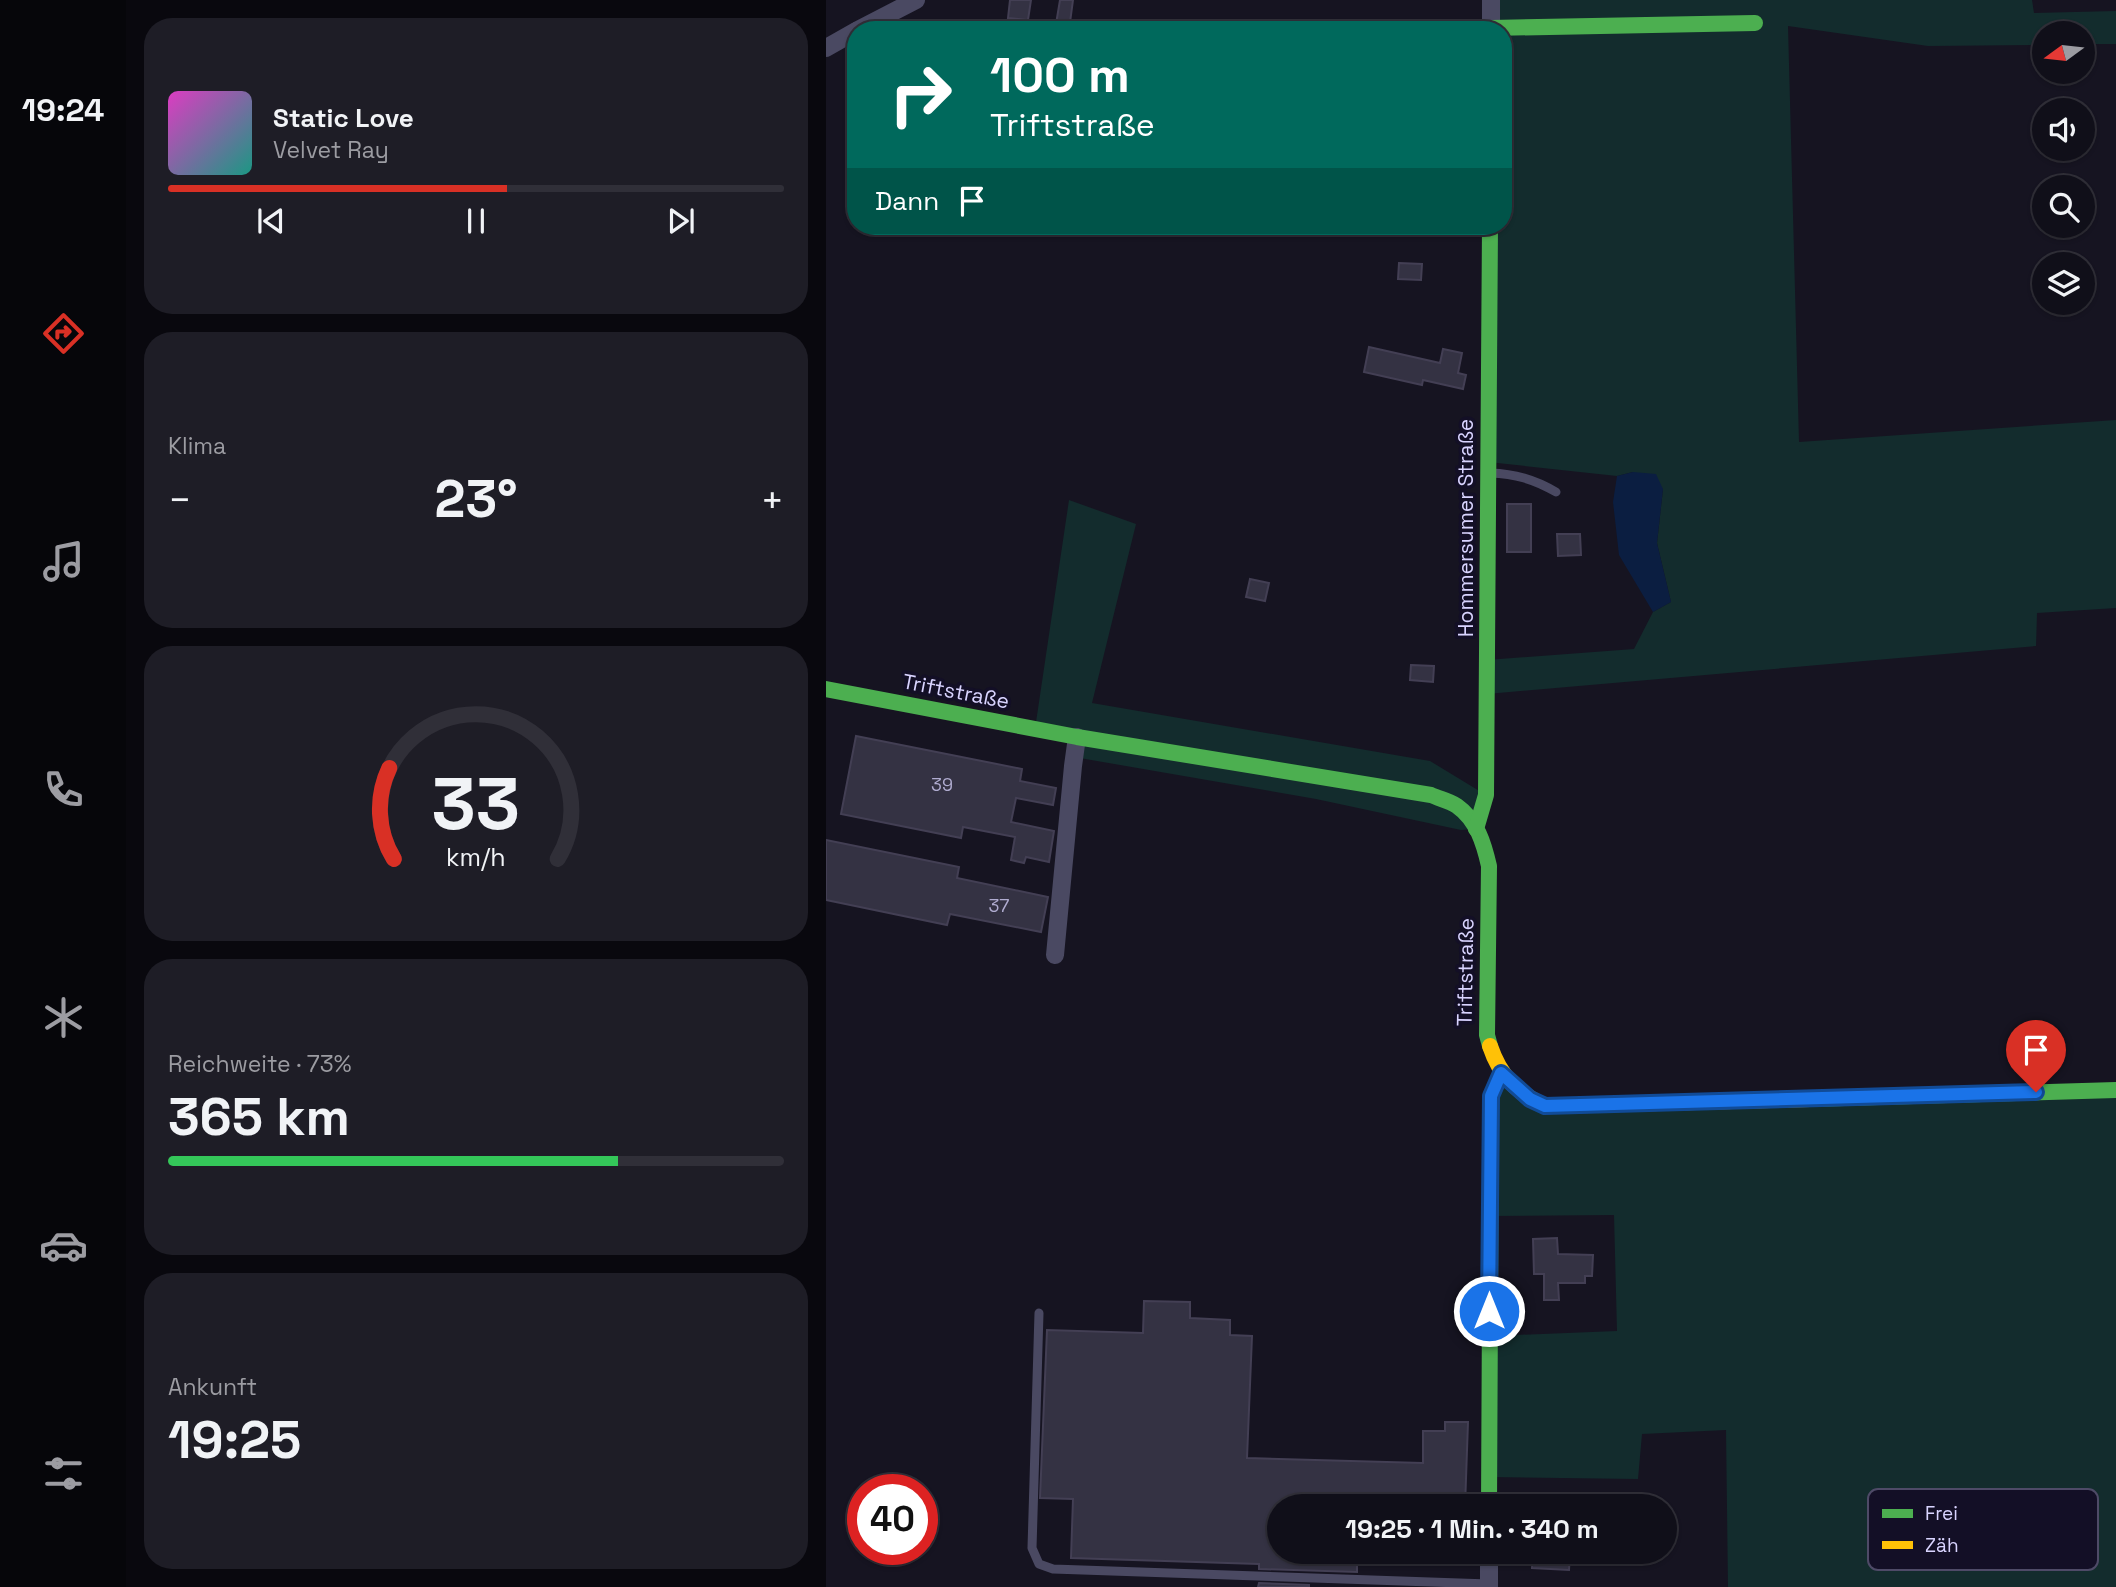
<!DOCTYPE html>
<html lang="de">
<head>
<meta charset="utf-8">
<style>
	body { margin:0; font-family:"Space Grotesk",sans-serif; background:#1e1d26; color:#f1f3f6; height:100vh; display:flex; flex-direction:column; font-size:26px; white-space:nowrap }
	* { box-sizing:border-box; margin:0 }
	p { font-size:23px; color:#9c9ca2 }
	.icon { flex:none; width:38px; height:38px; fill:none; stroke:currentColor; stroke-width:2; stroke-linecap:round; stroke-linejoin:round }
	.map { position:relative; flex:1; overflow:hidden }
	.sheet { display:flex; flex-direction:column; gap:18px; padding:18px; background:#09080e; width:700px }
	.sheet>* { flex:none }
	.banner { position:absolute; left:21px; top:21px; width:665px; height:214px; border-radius:28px; box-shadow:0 2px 5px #0004,0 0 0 2px #302f38; background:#00695c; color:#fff; overflow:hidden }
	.needle { width:46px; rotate:255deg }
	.fabs { position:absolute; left:1206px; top:21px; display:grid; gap:14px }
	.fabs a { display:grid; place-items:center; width:63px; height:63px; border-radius:50%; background:#100f19; box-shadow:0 2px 5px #0004,0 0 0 2px #302f38; font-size:35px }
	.speed { position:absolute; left:21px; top:1474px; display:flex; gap:14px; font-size:35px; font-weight:700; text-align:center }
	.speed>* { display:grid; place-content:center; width:91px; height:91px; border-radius:50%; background:#100f19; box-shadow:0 2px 5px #0004,0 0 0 2px #302f38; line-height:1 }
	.speed .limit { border:10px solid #d22; background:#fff; color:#111 }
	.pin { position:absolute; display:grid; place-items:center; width:60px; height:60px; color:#fff; margin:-72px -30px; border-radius:50% 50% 50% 0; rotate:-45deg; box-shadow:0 0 7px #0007 }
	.pin .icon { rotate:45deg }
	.me { position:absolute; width:77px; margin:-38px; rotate:0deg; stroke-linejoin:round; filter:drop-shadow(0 0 5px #0008) }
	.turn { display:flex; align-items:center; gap:24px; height:147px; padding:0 28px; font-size:32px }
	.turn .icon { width:91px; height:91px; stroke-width:2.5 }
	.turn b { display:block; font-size:49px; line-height:60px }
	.then { display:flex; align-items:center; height:66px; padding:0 28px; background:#0003; gap:14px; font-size:26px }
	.big { font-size:52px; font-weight:600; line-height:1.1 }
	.sheet .card { flex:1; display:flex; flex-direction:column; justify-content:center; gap:10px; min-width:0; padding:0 24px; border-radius:28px; background:#1e1d26 }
	.sheet .dial { align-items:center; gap:0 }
	.dial svg { height:182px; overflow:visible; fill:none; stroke:#302f38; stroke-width:7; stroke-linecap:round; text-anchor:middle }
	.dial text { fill:#f1f3f6; stroke:none }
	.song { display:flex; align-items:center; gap:21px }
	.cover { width:84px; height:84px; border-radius:10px; background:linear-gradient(135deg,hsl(310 70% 55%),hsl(170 70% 35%)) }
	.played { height:7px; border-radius:4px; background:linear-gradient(90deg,#d93025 55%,#302f38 55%) }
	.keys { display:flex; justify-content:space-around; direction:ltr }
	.heat { display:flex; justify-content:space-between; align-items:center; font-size:38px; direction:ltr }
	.charge { height:10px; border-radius:5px; background:linear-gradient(90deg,#34c759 73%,#302f38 0) }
	.trip { position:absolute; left:441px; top:1494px; width:410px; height:70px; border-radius:35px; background:#100f19; box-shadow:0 2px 5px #0004,0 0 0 2px #302f38; font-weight:600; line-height:70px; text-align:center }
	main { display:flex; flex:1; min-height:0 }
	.menu { display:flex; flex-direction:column; width:126px; justify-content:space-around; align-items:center; background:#06060a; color:#9c9ca2 }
	.menu .icon { width:49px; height:49px }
	.menu .current { color:#d93025 }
	.menu b { font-size:32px; color:#f1f3f6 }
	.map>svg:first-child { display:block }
	.green { fill:#132c2d }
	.water { fill:#0b1e41 }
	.building { fill:#343243; stroke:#433f54; stroke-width:2 }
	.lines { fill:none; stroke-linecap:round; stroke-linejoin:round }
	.lane { stroke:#4a4962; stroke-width:9 }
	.street { stroke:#4a4962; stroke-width:18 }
	.fast { stroke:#4caf50; stroke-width:16 }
	.slow { stroke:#ffc107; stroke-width:16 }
	.route-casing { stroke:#114b97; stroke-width:18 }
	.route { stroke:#1a73e8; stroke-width:12 }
	.labels { text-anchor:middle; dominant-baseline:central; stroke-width:7; stroke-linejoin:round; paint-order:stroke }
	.number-label { font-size:18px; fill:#b0acd0 }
	.street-label { font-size:21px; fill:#d9d4ff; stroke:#130f26 }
	.key { fill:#130f26; stroke:#4e4a67; stroke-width:2 }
	.key-label { font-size:19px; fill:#d9d4ff }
</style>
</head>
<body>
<main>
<nav class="menu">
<b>19:24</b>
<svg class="icon current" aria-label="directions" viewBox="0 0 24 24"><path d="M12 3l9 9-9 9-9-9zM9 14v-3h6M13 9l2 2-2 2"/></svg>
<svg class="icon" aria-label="music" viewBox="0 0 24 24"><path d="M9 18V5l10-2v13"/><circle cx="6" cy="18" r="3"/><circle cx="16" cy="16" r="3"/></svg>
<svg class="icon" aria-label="phone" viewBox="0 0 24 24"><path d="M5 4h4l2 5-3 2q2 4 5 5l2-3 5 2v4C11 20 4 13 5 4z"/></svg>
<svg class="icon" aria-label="climate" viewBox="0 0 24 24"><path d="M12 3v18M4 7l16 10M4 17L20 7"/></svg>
<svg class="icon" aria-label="car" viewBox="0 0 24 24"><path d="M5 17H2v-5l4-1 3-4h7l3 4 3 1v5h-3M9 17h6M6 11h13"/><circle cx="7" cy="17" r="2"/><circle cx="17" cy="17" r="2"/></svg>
<svg class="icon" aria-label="filters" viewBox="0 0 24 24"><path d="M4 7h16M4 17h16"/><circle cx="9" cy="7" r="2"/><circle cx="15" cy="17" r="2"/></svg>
</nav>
<section class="sheet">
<div class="card">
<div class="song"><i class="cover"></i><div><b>Static Love</b><p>Velvet Ray</p></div></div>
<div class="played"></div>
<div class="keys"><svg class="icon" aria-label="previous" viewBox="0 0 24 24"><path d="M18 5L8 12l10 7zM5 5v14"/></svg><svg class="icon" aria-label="pause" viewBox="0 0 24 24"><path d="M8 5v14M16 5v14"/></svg><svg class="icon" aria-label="next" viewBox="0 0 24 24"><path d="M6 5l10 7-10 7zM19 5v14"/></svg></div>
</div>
<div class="card"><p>Klima</p>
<div class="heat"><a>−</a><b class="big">23°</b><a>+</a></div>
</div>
<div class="card dial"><svg viewBox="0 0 100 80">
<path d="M14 69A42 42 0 1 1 86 69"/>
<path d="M14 69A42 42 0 0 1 12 29" stroke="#d93025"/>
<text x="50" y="56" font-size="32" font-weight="700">33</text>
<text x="50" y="72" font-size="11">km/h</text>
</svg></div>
<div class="card"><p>Reichweite · 73%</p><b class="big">365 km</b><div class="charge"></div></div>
<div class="card"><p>Ankunft</p><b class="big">19:25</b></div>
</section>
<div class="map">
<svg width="1290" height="1587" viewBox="0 0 1290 1587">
	<rect width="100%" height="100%" fill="#161421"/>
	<g class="green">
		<path d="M665,0H1206L1208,13L1290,11V44H1257L1256,33H1218V45L1102,46L962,26L973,442L1290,420V608L1211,613L1210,646L661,694V660L808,649L827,612L845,602L831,543L837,489L807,472L791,476L662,462L664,226H677V30Z"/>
		<path d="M243,500L310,524L266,703L604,761L660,795L650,829L635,830L490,799L248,757L251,737L209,729Z"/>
		<path d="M675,1073L704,1099L1290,1090V1587H902L900,1430L816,1434L812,1479L663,1477V1336L791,1331L788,1215L663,1216Z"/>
	</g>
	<path class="water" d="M807,472L830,474L837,489L831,543L845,602L827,612L793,555L787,502L791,476Z"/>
	<g class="building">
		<path d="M184,0H205L202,20L182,18Z"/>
		<path d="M234,0H247L243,30H229Z"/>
		<path d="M573,263L596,264L595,280L572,279Z"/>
		<path d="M543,347L614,363L617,349L636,353L632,373L640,375L637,389L597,380L596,385L538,372Z"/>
		<rect x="681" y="504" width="24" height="48"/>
		<path d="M731,534H754L755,555L732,556Z"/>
		<path d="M424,579L443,583L439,601L420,597Z"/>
		<path d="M585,665L608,666L607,682L584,680Z"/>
		<path d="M30,736L196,769L194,781L230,788L227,805L190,798L185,822L228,831L223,862L200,857L198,863L185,860L189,837L137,827L135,838L15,814Z"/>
		<path d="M0,840L133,867L131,878L222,897L215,932L124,914L121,925L0,900Z"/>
		<path d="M731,1238L732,1254L767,1255L766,1276H759V1283H732L733,1300H718V1274H708L707,1239Z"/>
		<path d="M318,1301L364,1302V1318L404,1320V1335L426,1336L421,1458L597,1463V1431H619V1422H642L639,1507H453V1552H531V1572L433,1569V1564L245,1558L247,1499L214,1498L221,1330L317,1333Z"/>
		<path d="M578,1552H607L608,1565H578Z"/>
		<path d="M707,1552H744L743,1570L706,1568Z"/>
		<path d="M433,1583L483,1585V1587H432Z"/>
	</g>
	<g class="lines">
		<g class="lane">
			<path d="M664,473C689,474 708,479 730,492"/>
			<path d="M213,1313L206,1548L213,1564L227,1569L663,1584"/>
		</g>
		<g class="street">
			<path d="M665,0V30"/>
			<path d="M32,30L90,0"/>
			<path d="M0,48L30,31"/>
			<path d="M229,955L247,766L251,737"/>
			<path d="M663,1587V1552"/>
		</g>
		<g class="fast">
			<path d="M665,28L929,23"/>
			<path d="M0,689L251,737L605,795C614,799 624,801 631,806C651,820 658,844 663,866L661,1035L664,1046"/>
			<path d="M650,829L660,795L664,226"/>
			<path d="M984,1099L1290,1090"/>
			<path d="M663,1507L665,1096L675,1073"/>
		</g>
		<path class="slow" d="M664,1046C674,1076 691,1093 719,1106L984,1099"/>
	</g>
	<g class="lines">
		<g class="route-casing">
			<path id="route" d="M663,1311L665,1096L675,1073L704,1099L719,1106L1210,1092"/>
		</g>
		<use href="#route" class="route"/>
	</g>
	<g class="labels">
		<g class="number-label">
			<text x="116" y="784">39</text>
			<text x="173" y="905">37</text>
		</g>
		<g class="street-label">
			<text transform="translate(639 528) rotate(-90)">Hommersumer Straße</text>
			<text transform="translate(130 691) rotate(11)">Triftstraße</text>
			<text transform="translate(639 972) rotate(-89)">Triftstraße</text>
		</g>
	</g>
	<rect x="1042" y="1489" width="230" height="81" rx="10" class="key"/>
	<rect x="1056" y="1509" width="31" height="9" fill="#4caf50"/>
	<rect x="1056" y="1541" width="31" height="8" fill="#ffc107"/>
	<g class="key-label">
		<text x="1099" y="1520">Frei</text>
		<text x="1099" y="1552">Zäh</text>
	</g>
</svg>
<div class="fabs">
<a><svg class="needle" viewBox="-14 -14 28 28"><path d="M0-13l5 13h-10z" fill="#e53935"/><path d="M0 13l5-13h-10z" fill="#9c9ca2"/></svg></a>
<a><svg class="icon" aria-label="sound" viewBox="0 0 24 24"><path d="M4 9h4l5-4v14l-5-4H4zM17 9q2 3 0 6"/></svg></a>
<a><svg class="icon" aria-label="search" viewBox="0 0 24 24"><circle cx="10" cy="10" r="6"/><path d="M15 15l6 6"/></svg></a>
<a><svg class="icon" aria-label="layers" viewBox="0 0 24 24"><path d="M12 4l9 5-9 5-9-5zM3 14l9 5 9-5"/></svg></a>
</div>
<div class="speed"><div class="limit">40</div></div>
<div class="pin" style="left:1210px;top:1092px;background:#d93025"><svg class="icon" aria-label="arrive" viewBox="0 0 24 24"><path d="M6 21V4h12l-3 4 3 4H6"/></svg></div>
<svg class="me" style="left:663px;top:1311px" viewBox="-20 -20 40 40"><circle r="17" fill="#1a73e8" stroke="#fff" stroke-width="3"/><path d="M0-11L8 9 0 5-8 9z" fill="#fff"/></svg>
<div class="trip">19:25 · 1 Min. · 340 m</div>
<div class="banner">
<div class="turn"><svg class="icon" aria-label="right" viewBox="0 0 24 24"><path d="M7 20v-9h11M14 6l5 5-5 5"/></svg><div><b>100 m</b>Triftstraße</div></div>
<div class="then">Dann<svg class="icon" aria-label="arrive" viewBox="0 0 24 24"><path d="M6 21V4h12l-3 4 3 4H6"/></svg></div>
</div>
</div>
</main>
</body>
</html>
